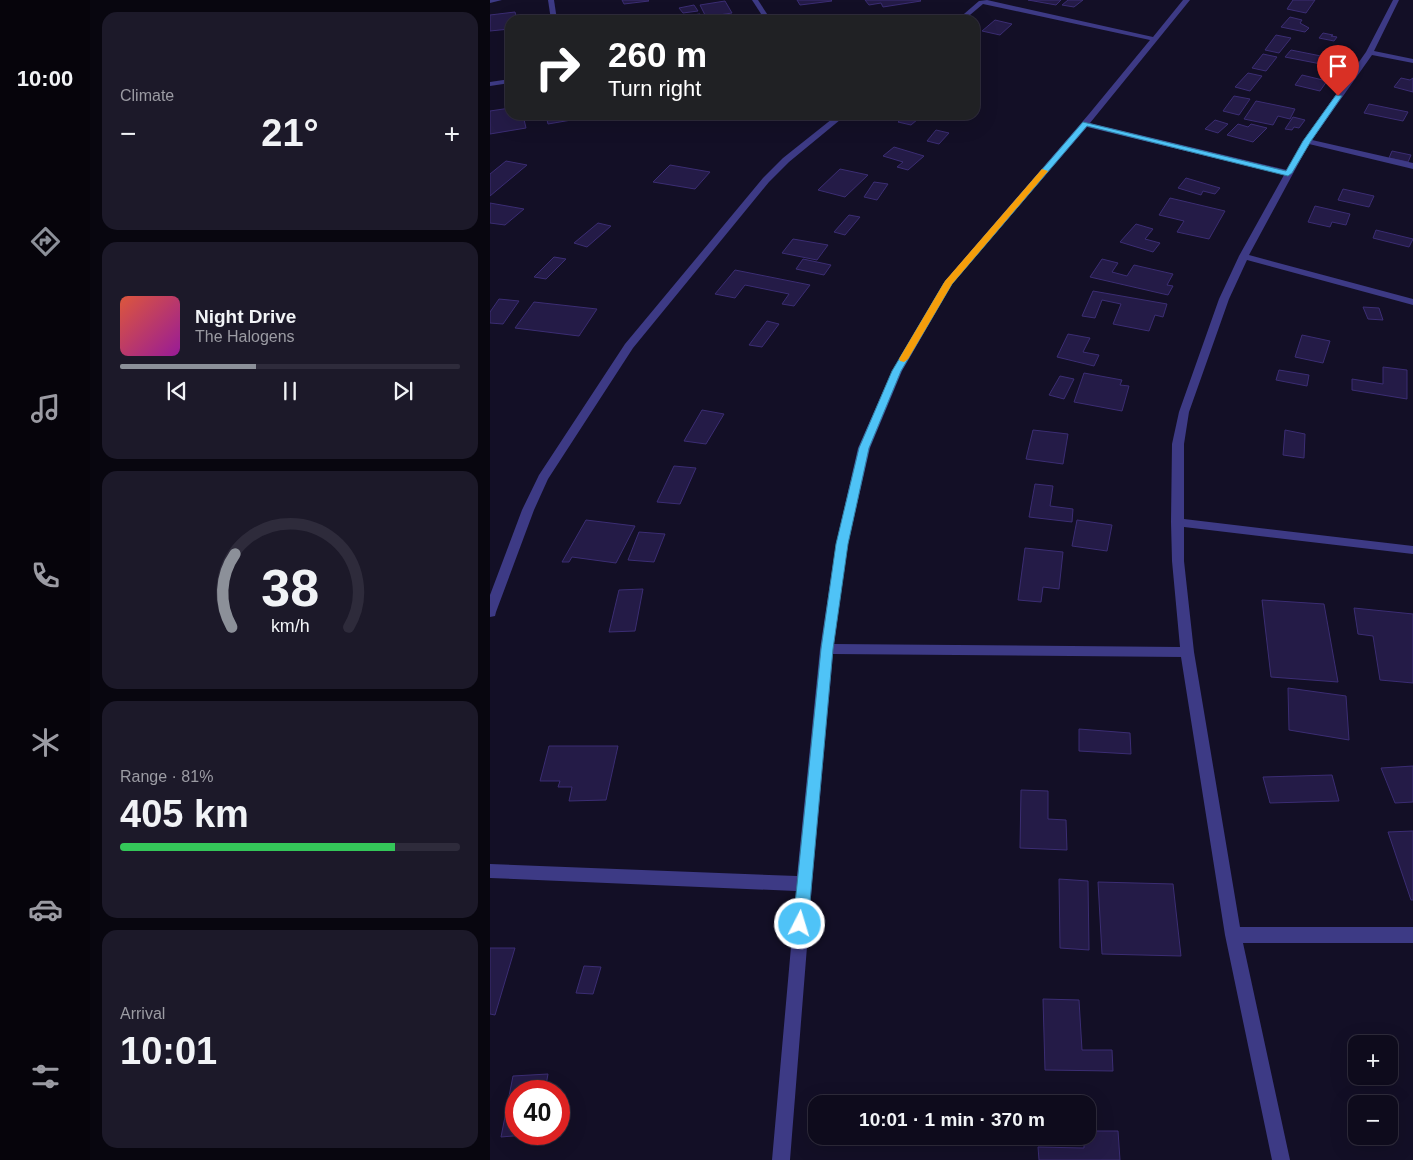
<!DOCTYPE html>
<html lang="en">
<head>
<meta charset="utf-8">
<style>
	body { margin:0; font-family:Helvetica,sans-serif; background:#1c1929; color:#f1f3f6; height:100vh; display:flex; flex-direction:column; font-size:19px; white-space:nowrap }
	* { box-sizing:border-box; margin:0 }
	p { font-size:16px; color:#9b9ba3 }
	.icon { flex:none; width:28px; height:28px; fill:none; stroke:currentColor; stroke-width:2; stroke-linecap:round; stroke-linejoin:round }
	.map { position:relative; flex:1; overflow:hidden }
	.side { display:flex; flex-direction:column; gap:12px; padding:12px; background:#08060f; width:400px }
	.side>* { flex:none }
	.banner { position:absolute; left:15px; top:15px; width:475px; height:105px; border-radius:15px; box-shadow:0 5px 20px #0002,0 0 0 1px #2e2b3b; background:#202124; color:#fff; overflow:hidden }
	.controls { position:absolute; left:858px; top:1035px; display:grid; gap:10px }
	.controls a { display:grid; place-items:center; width:50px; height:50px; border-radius:10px; background:#0e0b1c; box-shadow:0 5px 20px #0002,0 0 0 1px #2e2b3b; font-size:25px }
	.speed { position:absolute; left:15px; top:1080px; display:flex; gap:10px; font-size:25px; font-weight:700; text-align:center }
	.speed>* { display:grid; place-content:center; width:65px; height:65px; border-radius:50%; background:#0e0b1c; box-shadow:0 5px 20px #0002,0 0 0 1px #2e2b3b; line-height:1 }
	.speed .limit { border:8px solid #d22; background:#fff; color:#111 }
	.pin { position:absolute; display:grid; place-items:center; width:42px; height:42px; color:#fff; margin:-51px -21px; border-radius:50% 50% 50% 0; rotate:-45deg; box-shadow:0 0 5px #0007 }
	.pin .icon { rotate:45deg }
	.me { position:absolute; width:55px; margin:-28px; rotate:5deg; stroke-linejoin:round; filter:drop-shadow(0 0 4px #0008) }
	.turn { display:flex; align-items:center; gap:18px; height:105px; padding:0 20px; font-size:22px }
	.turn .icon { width:65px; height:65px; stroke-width:2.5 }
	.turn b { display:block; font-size:35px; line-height:42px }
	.big { font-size:38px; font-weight:700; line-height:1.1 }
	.side .card { flex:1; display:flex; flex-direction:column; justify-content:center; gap:8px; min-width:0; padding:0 18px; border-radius:15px; background:#1c1929 }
	.side .dial { align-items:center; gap:0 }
	.dial svg { height:130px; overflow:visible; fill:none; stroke:#2e2b3b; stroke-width:7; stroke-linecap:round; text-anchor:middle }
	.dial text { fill:#f1f3f6; stroke:none }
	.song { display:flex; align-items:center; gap:15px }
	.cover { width:60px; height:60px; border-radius:8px; background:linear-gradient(135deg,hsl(10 70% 55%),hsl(300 70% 35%)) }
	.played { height:5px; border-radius:2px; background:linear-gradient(90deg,#8c9099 40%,#2e2b3b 40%) }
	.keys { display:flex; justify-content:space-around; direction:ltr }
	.heat { display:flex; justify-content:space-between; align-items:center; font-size:28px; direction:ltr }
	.charge { height:8px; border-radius:4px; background:linear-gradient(90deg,#34c759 81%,#2e2b3b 0) }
	.trip { position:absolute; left:318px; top:1095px; width:288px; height:50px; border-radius:15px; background:#0e0b1c; box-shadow:0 5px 20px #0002,0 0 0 1px #2e2b3b; font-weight:700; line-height:50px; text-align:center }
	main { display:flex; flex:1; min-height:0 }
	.tabs { display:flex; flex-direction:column; width:90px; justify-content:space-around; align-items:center; background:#06040b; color:#9b9ba3 }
	.tabs .icon { width:35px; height:35px }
	.tabs .selected { color:#8c9099 }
	.tabs b { font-size:22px; color:#f1f3f6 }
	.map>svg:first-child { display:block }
	.building { fill:#241b47; stroke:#3b2d73 }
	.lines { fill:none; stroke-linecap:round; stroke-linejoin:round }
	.minor { fill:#3d3a85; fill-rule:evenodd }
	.route { fill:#4fc3f7; stroke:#337fa1 }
	.slow { fill:#f59e0b }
</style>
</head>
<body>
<main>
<nav class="tabs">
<b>10:00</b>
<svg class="icon selected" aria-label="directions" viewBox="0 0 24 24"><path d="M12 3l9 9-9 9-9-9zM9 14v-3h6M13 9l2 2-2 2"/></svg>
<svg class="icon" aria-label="music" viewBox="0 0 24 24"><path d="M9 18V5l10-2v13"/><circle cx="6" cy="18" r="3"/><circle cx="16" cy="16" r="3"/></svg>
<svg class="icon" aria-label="phone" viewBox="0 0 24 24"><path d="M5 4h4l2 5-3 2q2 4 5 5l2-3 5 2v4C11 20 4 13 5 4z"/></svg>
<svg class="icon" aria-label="climate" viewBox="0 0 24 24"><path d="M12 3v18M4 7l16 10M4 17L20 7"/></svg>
<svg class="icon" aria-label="car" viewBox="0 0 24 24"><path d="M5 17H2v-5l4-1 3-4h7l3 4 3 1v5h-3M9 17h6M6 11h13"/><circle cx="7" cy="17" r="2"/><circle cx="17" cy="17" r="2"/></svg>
<svg class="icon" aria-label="filters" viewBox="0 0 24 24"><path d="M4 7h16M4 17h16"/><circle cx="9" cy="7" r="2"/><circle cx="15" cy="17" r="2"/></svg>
</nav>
<section class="side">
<div class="card"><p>Climate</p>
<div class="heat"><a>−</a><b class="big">21°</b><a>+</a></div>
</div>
<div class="card">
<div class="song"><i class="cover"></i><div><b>Night Drive</b><p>The Halogens</p></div></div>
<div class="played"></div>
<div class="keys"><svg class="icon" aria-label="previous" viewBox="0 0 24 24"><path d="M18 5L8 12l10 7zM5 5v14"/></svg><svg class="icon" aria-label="pause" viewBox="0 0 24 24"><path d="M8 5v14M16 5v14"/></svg><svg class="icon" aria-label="next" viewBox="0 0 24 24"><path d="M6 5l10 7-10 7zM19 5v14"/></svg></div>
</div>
<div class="card dial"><svg viewBox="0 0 100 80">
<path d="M14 69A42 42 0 1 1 86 69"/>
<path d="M14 69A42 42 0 0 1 16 24" stroke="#8c9099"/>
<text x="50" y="56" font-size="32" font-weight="700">38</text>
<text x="50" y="72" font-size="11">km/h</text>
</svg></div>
<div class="card"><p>Range · 81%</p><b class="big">405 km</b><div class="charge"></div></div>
<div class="card"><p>Arrival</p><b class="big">10:01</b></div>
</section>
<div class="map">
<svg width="923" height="1160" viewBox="0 0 923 1160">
	<rect width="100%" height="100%" fill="#130f26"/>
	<g class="building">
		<path d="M132,0H158L159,1L134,4Z"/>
		<path d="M307,0H341L342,1L310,5Z"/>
		<path d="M375,0H430L431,1L393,7L391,3L379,5Z"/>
		<path d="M538,0H571L566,5Z"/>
		<path d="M578,0H593L584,7L572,5Z"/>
		<path d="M803,0H825L816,13L797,9Z"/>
		<path d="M235,1L242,13L216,17L210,5Z"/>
		<path d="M204,5L208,11L193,13L189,8Z"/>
		<path d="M25,12L27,20H20V29L0,31V15Z"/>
		<path d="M210,14L213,19L181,20L180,18Z"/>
		<path d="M800,17L812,20L810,23L819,28L815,32L791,27Z"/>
		<path d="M505,20L522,24L510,35L492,31Z"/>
		<path d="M833,33L843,35L841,36L847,37L844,41L829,38Z"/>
		<path d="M786,35L801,38L789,53L775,50Z"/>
		<path d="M801,50L836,57L831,64L795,57Z"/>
		<path d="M773,54L787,57L776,71L762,68Z"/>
		<path d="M758,73L772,76L760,91L745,87Z"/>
		<path d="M812,75L837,81L830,91L805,85Z"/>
		<path d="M911,78L920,80L923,78V92L904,87Z"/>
		<path d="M744,96L760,99L749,115L733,111Z"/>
		<path d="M766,101L805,109L800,119L788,116L783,125L754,119Z"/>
		<path d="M879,104L918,112L913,121L874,113Z"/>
		<path d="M20,108V115H33L36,128L0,134V111Z"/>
		<path d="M62,115H92L93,118L58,124L56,116Z"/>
		<path d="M415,116L428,119L421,125L408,122Z"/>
		<path d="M803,117L815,120L809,128L804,127L802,130L795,129Z"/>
		<path d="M725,120L738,124L728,133L715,129Z"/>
		<path d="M748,124L758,127L761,124L777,128L763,142L737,135Z"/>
		<path d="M446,130L459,133L449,144L437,141Z"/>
		<path d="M404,147L434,156L418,170L407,167L413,162L393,156Z"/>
		<path d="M902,151L921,155L918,162L899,158Z"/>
		<path d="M16,161L37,165L0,196V174Z"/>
		<path d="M180,165L220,172L205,189L163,182Z"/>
		<path d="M350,169L378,175L355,197L328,190Z"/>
		<path d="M696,178L730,188L725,194L713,191L711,195L688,188Z"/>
		<path d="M384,182L398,184L387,200L374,197Z"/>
		<path d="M853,189L884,196L879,207L848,200Z"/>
		<path d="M680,198L735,211L719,239L687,232L694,221L669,215Z"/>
		<path d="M0,203L34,209L15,225L0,223Z"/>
		<path d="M825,206L860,214L856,225L842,222L840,227L818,222Z"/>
		<path d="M359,215L370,217L355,235L344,232Z"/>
		<path d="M108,223L121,226L97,247L84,243Z"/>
		<path d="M646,224L663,229L655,239L670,243L663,252L630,242Z"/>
		<path d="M886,230L923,239L919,247L883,238Z"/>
		<path d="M303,239L338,245L327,260L292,253Z"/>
		<path d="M64,257L76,259L56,279L44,277Z"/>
		<path d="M313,259L341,265L334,275L306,269Z"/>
		<path d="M612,259L628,263L622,272L637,276L644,265L683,274L677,285L683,286L678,295L600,277Z"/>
		<path d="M245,270L320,285L304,306L292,304L299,294L255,285L245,298L225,294Z"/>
		<path d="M603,291L677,304L673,317L665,315L659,331L623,324L631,304L612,300L605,318L592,316Z"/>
		<path d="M9,299L29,301L13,324L0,323V312Z"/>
		<path d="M44,302L107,309L89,336L25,328Z"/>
		<path d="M873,307L889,308L893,320L878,319Z"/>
		<path d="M277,321L289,324L272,347L259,345Z"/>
		<path d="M578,334L600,338L593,352L609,355L604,366L567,357Z"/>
		<path d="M812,335L840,341L833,363L805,357Z"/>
		<path d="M893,367L917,370V399L862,390V379L893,384Z"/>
		<path d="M789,370L819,375L817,386L786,380Z"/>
		<path d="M594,373L632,380L630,385L639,386L632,411L584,402Z"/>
		<path d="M570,376L584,379L574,399L559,395Z"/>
		<path d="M212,410L234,414L216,444L194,441Z"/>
		<path d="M543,430L578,434L573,464L536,459Z"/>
		<path d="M795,430L815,434L814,458L793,455Z"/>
		<path d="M184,466L206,468L190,504L167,502Z"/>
		<path d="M545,484L563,486L560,506L583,509L582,522L539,517Z"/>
		<path d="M96,520L145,526L126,563L82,557L79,562H72Z"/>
		<path d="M587,520L622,525L617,551L582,546Z"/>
		<path d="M149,532L175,534L164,562L138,560Z"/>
		<path d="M535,548L573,552L569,589L553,587L551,602L528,600Z"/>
		<path d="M153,589L145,631L119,632L129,590Z"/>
		<path d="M772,600L834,604L848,682L781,677Z"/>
		<path d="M864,608L923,614V683L890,680L883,636L868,634Z"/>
		<path d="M798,688L856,696L859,740L799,730Z"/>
		<path d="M589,729L640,733L641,754L589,751Z"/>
		<path d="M59,746H128L116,800L79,801L82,787H68L70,781H50Z"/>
		<path d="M923,766V802L905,803L891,768Z"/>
		<path d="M842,775L849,801L780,803L773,777Z"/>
		<path d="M531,790L558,791V819L576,820L577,850L530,848Z"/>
		<path d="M923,831V900H921L898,832Z"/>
		<path d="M569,879L598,881L599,950L570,948Z"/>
		<path d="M608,882L683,884L691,956L612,954Z"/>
		<path d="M0,948H25L5,1015L0,1014Z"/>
		<path d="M94,966L111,967L103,994L86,993Z"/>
		<path d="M553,999L589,1000L592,1050H622L623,1071L555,1070Z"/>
		<path d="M58,1074L55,1091H26V1134H46L11,1137L23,1076Z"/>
		<path d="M596,1131H628L630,1160H549L548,1147L594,1148V1136H596Z"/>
	</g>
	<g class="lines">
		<g class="minor">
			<path d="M0,0H12L0,3Z"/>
			<path d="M58,0H64L67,20H61Z"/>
			<path d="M262,0H268L281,20H275Z"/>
			<path d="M497,0L663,37L693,0H700L600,123L797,170L813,141L876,52L903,0H909L884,51L923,59V63L882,55L822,140L923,163V169L819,144L759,255L923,299V305L757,260L739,299L699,412L694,444V519L923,546V554L694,527V561L704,652L750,927H923V943H753L800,1160H782L735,935L691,657L343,654L322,884L300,1160H282L306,891L0,878V864L307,876L330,649L346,544L368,448L402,371L455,281L599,114L660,40L493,4L474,20H467L489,1ZM597,127L794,175L749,256L729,299L689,412L682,444L681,522L682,561L690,647L344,644L358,544L380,448L412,371L462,284Z"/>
			<path d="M20,79V83L0,86V82Z"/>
			<path d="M347,115H356L299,162L279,182L143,348L58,479L44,510L6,612L5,616L0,617V595L32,510L49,475L135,344L273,178L293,158Z"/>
		</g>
	</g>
	<path class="route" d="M846,95L852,96L821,141L802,173L798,176L597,126L462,284L411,371L379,448L358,544L343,649L318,924L316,929L310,931L305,929L303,924L331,649L346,544L369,448L402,371L454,283L593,122L796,171L813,141Z"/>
	<path class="slow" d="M552,169L558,171L462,284L418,359L414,362L410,361L409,359L455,281Z"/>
</svg>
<div class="controls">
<a>+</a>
<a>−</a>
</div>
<div class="speed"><div class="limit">40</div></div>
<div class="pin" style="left:848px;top:96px;background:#d93025"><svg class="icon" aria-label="arrive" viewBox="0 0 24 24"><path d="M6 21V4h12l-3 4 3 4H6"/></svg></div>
<svg class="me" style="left:310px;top:924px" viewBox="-20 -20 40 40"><circle r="17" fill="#4fc3f7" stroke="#fff" stroke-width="3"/><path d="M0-11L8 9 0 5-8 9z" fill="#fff"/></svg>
<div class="trip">10:01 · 1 min · 370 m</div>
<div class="banner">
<div class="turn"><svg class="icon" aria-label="right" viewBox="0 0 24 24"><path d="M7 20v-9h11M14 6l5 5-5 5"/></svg><div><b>260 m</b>Turn right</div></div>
</div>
</div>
</main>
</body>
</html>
